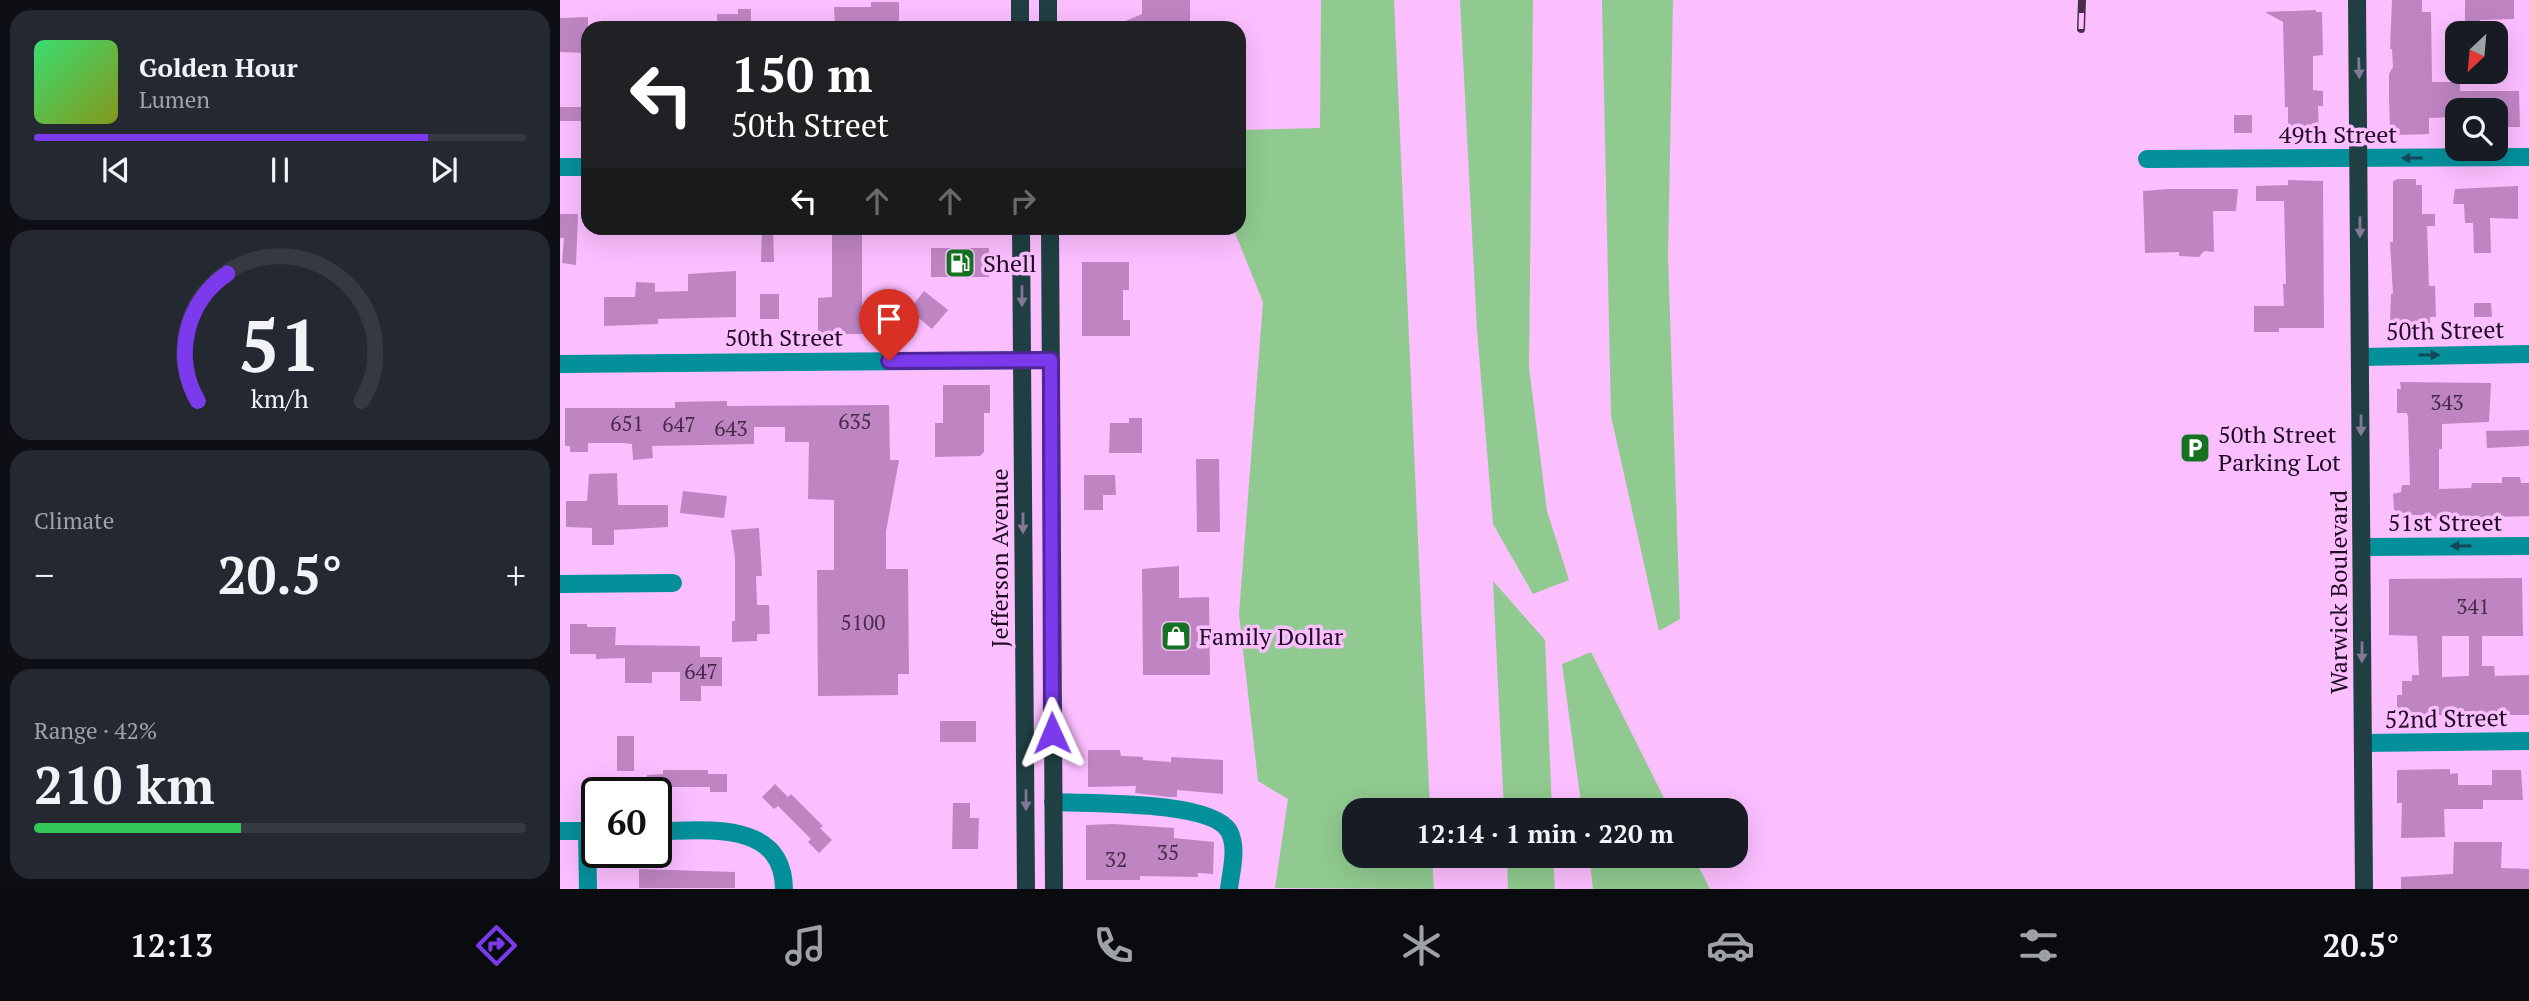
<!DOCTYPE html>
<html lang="en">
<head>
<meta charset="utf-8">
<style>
	body { margin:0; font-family:"PT Serif",serif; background:#242831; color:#f1f3f6; height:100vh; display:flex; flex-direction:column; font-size:26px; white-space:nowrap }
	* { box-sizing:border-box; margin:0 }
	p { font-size:23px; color:#9ea1a6 }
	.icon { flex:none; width:38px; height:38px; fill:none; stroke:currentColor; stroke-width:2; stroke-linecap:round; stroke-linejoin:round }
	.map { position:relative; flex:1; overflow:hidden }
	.drawer { display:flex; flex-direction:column; gap:10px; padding:10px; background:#0d0f14; width:560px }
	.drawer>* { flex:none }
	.hud { position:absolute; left:21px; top:21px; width:665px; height:214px; border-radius:21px; box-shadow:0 7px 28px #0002; background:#202124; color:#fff; overflow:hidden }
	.needle { width:46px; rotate:206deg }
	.controls { position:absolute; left:1885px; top:21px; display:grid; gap:14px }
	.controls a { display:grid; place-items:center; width:63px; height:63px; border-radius:14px; background:#171b24; box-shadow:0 7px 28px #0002; font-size:35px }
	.speed { position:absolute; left:21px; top:777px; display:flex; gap:14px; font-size:35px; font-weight:700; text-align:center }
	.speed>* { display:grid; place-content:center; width:91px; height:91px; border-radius:50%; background:#171b24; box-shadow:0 7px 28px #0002; line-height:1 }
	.speed .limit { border:4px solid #111; border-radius:10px; background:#fff; color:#111 }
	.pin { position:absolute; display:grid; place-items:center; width:60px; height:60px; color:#fff; margin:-72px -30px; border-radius:50% 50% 50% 0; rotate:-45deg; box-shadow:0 0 7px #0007 }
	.pin .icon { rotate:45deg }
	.me { position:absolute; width:77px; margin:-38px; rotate:359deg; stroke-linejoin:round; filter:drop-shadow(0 0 5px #0008) }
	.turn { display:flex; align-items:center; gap:24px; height:147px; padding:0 35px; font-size:32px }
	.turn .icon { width:91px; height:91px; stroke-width:2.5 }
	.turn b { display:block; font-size:49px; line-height:60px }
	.lanes { display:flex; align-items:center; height:66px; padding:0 35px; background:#0003; justify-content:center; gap:35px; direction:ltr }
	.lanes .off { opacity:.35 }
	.big { font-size:52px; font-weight:800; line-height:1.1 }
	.drawer .widget { flex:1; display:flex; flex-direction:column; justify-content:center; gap:10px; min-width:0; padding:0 24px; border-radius:21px; background:#242831 }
	.drawer .dial { align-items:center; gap:0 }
	.dial svg { height:182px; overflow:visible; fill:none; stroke:#363941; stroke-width:7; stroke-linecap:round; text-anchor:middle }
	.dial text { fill:#f1f3f6; stroke:none }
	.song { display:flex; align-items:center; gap:21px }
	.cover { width:84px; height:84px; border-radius:10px; background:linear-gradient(135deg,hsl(140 70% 55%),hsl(70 70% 35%)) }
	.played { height:7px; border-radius:4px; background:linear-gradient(90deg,#7c3aed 80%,#363941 80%) }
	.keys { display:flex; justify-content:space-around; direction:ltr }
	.heat { display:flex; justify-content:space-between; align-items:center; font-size:38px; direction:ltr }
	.charge { height:10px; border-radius:5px; background:linear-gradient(90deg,#34c759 42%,#363941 0) }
	.trip { position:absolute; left:782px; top:798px; width:406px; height:70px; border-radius:21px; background:#171b24; box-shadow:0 7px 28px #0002; font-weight:800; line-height:70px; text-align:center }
	.tab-bar { display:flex; height:112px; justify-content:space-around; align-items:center; background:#090b0e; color:#9ea1a6 }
	.tab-bar .icon { width:49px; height:49px }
	.tab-bar .on { color:#7c3aed }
	.tab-bar b { font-size:32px; color:#f1f3f6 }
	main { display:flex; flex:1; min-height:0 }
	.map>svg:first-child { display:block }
	.green { fill:#90ca90 }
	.building { fill:#bf85c3; fill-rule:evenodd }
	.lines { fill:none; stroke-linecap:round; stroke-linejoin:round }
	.minor { stroke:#04909b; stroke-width:18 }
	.major { stroke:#1f3f43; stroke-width:18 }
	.rail-casing { stroke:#4a2d4c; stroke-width:8 }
	.rail { stroke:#fbbeff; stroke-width:5; stroke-dasharray:16; stroke-linecap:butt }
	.oneway { fill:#827898 }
	.oneway2 { fill:#144759 }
	.route-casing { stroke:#51269a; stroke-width:18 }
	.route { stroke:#7c3aed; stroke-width:12 }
	.labels { text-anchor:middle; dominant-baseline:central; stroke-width:7; stroke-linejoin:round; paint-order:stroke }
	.number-label { font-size:21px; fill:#482a4b }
	.street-label { font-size:24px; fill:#210b23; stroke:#fbbeff }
	.poi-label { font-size:24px; fill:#210b23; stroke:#fbbeff; text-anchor:start }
</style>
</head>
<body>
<main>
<section class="drawer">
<div class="widget">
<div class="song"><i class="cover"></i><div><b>Golden Hour</b><p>Lumen</p></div></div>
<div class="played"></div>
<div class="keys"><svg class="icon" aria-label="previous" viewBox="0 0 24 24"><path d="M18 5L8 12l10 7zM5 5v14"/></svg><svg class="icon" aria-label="pause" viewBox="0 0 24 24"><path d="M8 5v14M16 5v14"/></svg><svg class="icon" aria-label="next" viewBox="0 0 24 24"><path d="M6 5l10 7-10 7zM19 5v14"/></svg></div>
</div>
<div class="widget dial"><svg viewBox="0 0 100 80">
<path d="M14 69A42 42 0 1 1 86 69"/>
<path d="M14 69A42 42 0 0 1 27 13" stroke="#7c3aed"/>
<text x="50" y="56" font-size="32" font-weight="700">51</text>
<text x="50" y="72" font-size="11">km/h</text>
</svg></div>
<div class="widget"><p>Climate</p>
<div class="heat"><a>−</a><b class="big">20.5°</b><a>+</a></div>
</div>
<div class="widget"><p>Range · 42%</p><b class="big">210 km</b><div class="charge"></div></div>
</section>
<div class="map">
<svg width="1969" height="889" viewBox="0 0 1969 889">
	<rect width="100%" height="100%" fill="#fbbeff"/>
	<g class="green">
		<path d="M761,0H834L870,810H794V856H872L874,889L715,888L728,799L698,781L679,614L703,302L673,228H679V130L760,128Z"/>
		<path d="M900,0H973L969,367L987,511L1009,580L973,594L933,524L917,330Z"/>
		<path d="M1042,0H1113L1108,256L1120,619L1099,631L1051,416Z"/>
		<path d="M933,581L985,640L992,810H944Z"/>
		<path d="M1031,652L1110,810H1022L1002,664Z"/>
		<path d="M947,856H993L995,889H948Z"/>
		<path d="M1029,856H1133L1150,889H1033Z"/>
	</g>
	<g class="building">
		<path d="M582,0H630V28H549L582,14Z"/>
		<path d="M1832,0H1862V12H1871L1872,82H1900V91H1959L1960,127H1942V123H1936V110H1897V117L1869,118V134L1839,135V133L1834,132L1833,126H1830L1829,99V74L1833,67L1832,49H1830Z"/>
		<path d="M1905,0H1954V19L1920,20V25H1905Z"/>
		<path d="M311,2H339V28H275L274,7H311Z"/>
		<path d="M178,9H191V28H157V14H178Z"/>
		<path d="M1756,10V12H1762L1763,55L1753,56V90L1763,91V106H1758L1759,135L1741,136V130L1728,128V107H1725L1723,22L1705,12Z"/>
		<path d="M28,17V53L0,52V18Z"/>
		<rect x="0" y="107" width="28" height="14"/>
		<rect x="1674" y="115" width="18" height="18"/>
		<path d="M1838,179H1856V185H1862V214H1875V226H1867L1869,286H1875L1876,317H1870V323L1857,325V330L1834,328V321H1830L1831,294H1833L1830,242H1833V181Z"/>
		<path d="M1728,180L1763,181L1764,328H1719V332H1694V306H1724L1723,284H1726L1724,201H1696V186L1728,185Z"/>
		<path d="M1958,186V219L1930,218L1931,253H1914L1913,223H1905L1904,204H1893L1895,189Z"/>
		<path d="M1609,189H1678L1676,211H1653L1654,252L1644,251L1639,257L1619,256V252L1585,253L1583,191Z"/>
		<path d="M0,214H18L16,265L2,263L4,238H0Z"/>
		<path d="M202,228H213L214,262H201Z"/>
		<path d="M272,228H302V305H313V334H258V298L272,297Z"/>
		<rect x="371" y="248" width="58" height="29"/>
		<path d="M522,262H569V290H563V320H570V336H522Z"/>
		<path d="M176,271V317L98,319V324L44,326V297H75L76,282L95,283V292L128,291V274Z"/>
		<path d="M364,291L388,310L372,329L349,310Z"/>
		<rect x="200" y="294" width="19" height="25"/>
		<path d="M1914,303H1931L1932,317H1914Z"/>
		<path d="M1840,382L1931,383L1929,422L1882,424V449H1879V489L1911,488L1912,483H1942V477H1960L1961,483H1969V516L1868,519V515H1850L1834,510L1833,494L1841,492L1842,485H1850L1848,417L1847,413H1837V389H1841Z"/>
		<path d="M383,385H430V413H424V452L420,456L375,457V423H383Z"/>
		<path d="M167,401V406L329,405L330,460H339L326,531V569H348L349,674H338V695L258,696L257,570H274V500L248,499L249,442H225V427H194V444L92,446L93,458L73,460L72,444L64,443H28V452H10V446H5V408H115V402Z"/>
		<path d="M569,418H582V453H549L550,423H569Z"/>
		<path d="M1969,430V446L1927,448L1926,431Z"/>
		<path d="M636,459H659L660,532H637Z"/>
		<path d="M57,473L58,505H108V527L54,530V545H32V528L6,527V501H27L29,474Z"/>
		<path d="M524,475H555L556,495H543V510H524Z"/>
		<path d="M123,491L167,496L164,518L120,513Z"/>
		<path d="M199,528L202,576H196L197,605H209L210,634H197V641L172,642V621H175V558L171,530Z"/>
		<path d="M619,566V598L649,597L650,675H583L582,569Z"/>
		<path d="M1962,578L1963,636H1922V666H1934L1935,676L1969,675V715H1837V695H1842V681H1852V675H1859L1857,636L1829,635V579ZM1882,636H1909V676L1882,677Z"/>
		<path d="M10,624H27V627H56L55,645L140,646V657H162V686H141V701H120V672H92V683H65V658L36,659V654H10Z"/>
		<rect x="380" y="721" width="36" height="21"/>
		<rect x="57" y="736" width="17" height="35"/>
		<path d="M528,750H560L561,756L583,757V760L611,762V757L663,760V794L617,790V797H609L575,793L576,786L528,787Z"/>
		<path d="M1890,769V774L1898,773V785H1932V770H1961L1963,800H1923V809H1884L1885,837L1841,838L1842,803H1837V770Z"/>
		<path d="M103,770H148V774H167V792H150V787H105V792H87V775L103,774Z"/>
		<path d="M215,784L228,797L231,794L263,826L260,828L272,840L259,853L248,842L251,839L218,806L214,809L202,797Z"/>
		<path d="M393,803H410V818H419L418,849H392Z"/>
		<path d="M554,824L614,828V838L654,842L653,874L638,873V877L580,876V880H526V825Z"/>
		<path d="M1894,842H1942L1941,868L1969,869V889H1841V877L1893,874Z"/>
		<path d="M79,869L175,872V888H79Z"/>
	</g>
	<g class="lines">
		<g class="minor">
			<path d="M1587,159L1969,157"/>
			<path d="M0,167H28"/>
			<path d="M1801,357L1969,354"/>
			<path d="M0,364L490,360"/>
			<path d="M1802,547L1969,546"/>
			<path d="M0,584L113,583"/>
			<path d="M1803,743L1969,741"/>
			<path d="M493,802C529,804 651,800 669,831C678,848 671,871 669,889"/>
			<path d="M0,831H37"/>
			<path d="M27,831L28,889"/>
			<path d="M96,831C144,831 223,819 224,889"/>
		</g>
		<g class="major">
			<path d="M460,0V28"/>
			<path d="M488,0V28"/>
			<path d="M1797,0L1804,889"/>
			<path d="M461,228L466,889"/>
			<path d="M490,228L494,889"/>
		</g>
		<g class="rail-casing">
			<path id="rail" d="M1521,29L1522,0"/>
		</g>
		<use href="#rail" class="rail"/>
	</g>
	<defs><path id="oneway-solid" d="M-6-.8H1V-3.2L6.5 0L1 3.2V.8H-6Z" transform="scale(1.75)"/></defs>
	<g class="oneway">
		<use href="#oneway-solid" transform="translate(1799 68) rotate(88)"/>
		<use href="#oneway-solid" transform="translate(1800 227) rotate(90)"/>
		<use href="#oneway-solid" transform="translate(462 296) rotate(90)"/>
		<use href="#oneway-solid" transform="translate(1801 425) rotate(90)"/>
		<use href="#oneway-solid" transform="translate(463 523) rotate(90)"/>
		<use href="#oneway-solid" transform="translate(1802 652) rotate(90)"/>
		<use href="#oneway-solid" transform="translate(466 800) rotate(90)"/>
	</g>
	<g class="oneway2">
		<use href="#oneway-solid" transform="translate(1852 158) rotate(180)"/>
		<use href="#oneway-solid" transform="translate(1869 355)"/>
		<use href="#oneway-solid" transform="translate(1901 546) rotate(180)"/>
	</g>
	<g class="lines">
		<g class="route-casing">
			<path id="route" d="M329,361L491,360L492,733"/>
		</g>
		<use href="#route" class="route"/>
	</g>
	<defs>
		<g id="fuel-square" transform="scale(1.575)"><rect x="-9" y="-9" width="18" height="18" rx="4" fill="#147220" stroke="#fbbeff"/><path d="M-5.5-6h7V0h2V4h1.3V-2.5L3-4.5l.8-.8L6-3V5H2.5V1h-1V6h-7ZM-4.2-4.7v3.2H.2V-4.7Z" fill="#fff"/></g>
		<g id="parking-square" transform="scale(1.575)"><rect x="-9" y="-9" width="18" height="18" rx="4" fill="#147220" stroke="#fbbeff"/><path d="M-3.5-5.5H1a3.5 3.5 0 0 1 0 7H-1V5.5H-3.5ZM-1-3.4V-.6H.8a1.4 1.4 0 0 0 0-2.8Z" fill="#fff"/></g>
		<g id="shop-square" transform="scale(1.575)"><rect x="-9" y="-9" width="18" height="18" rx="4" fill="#147220" stroke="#fbbeff"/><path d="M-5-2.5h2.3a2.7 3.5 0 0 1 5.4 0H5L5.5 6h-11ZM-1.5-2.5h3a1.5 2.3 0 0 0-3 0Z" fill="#fff"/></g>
	</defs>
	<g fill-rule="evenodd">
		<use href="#fuel-square" x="400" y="263"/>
		<use href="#parking-square" x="1635" y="448"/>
		<use href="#shop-square" x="616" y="636"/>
	</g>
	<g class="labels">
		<g class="number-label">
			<text x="1887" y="402">343</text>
			<text x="295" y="421">635</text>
			<text x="67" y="423">651</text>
			<text x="119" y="424">647</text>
			<text x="171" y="428">643</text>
			<text x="1913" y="606">341</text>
			<text x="303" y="622">5100</text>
			<text x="141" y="671">647</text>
			<text x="608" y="852">35</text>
			<text x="556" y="859">32</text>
		</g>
		<g class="street-label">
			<text x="1778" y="134">49th Street</text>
			<text transform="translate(1885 330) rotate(-1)">50th Street</text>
			<text x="224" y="337">50th Street</text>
			<text x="1885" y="522">51st Street</text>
			<text transform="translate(439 558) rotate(-90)">Jefferson Avenue</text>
			<text transform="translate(1778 592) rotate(-90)">Warwick Boulevard</text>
			<text transform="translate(1886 718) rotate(-1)">52nd Street</text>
		</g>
		<g class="poi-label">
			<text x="423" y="263">Shell</text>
			<text x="1658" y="434">50th Street<tspan x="1658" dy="28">Parking Lot</tspan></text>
			<text x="639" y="636">Family Dollar</text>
		</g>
	</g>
</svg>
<div class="controls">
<a><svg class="needle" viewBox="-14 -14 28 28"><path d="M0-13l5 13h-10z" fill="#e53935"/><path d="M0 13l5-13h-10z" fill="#9ea1a6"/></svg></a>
<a><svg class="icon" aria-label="search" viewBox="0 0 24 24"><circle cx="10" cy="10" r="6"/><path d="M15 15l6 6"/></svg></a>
</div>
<div class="speed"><div class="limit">60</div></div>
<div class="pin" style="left:329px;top:361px;background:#d93025"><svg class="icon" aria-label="arrive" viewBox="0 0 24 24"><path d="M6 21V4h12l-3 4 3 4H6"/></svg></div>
<svg class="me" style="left:492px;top:733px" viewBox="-20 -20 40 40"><path d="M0-17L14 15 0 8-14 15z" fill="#7c3aed" stroke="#fff" stroke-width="4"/></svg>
<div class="trip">12:14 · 1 min · 220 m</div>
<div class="hud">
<div class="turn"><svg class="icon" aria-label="left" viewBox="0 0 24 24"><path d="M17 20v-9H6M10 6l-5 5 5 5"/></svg><div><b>150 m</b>50th Street</div></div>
<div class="lanes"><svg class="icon" aria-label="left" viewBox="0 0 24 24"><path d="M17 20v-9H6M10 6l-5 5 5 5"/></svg><svg class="icon off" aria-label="ahead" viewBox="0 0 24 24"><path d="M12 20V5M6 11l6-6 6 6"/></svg><svg class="icon off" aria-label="ahead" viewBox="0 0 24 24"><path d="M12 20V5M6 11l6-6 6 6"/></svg><svg class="icon off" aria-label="right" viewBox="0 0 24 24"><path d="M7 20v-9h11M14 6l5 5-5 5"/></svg></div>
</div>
</div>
</main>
<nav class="tab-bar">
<b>12:13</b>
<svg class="icon on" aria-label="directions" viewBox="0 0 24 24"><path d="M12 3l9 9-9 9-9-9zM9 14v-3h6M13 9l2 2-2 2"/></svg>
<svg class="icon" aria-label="music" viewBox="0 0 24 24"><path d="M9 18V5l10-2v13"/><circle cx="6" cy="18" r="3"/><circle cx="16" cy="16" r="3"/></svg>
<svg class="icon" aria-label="phone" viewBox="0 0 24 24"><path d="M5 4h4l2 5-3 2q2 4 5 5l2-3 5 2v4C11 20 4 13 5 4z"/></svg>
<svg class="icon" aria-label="climate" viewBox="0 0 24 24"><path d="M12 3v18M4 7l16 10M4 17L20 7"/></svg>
<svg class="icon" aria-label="car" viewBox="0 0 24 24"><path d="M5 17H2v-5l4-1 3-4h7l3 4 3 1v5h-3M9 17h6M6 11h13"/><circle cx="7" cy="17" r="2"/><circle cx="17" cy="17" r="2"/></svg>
<svg class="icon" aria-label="filters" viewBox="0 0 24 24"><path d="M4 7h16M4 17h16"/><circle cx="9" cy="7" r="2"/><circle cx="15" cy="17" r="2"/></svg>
<b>20.5°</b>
</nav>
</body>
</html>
